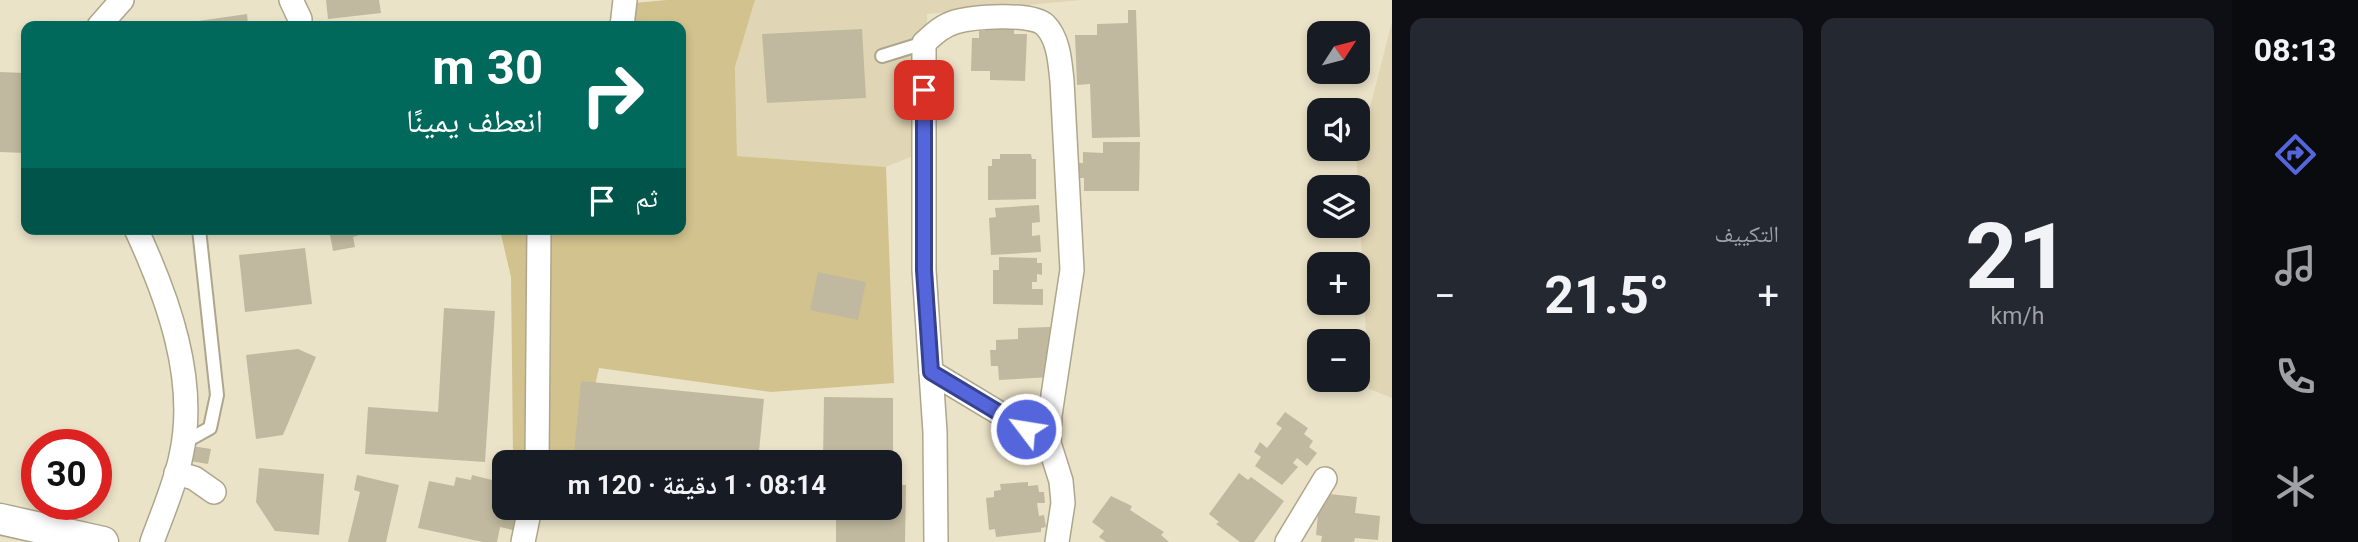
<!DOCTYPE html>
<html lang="ar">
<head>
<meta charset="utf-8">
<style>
	body { margin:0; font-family:Roboto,"Noto Naskh Arabic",sans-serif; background:#242831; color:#f1f3f6; direction:rtl; height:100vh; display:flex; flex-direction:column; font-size:26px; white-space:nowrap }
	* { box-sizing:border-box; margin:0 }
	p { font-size:23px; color:#9ea1a6 }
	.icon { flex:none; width:38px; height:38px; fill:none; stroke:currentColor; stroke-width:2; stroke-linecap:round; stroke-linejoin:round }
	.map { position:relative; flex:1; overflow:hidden; direction:ltr }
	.side { display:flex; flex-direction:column; gap:18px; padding:18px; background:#0d0f14; width:840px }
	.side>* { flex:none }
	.banner { position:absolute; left:21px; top:21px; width:665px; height:214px; border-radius:14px; box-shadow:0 4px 10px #0003; direction:rtl; background:#00695c; color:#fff; overflow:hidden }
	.needle { width:46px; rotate:54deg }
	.controls { position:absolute; left:1307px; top:21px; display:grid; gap:14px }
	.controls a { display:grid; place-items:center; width:63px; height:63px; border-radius:14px; background:#171b24; box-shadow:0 4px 10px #0003; font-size:35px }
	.speed { position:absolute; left:21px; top:429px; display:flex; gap:14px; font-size:35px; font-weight:700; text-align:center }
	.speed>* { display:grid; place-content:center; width:91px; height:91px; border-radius:50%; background:#171b24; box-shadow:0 4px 10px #0003; line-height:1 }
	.speed .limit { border:10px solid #d22; background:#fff; color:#111 }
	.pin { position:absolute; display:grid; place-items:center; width:60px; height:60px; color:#fff; margin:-30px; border-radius:14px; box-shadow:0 4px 10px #0006 }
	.me { position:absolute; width:77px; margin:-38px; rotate:301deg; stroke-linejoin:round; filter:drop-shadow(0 0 5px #0008) }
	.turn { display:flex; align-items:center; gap:24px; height:147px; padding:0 28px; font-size:32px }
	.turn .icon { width:91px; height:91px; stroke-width:2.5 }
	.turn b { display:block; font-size:49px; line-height:60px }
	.then { display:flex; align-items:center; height:66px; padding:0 28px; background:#0003; gap:14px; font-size:26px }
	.big { font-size:52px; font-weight:700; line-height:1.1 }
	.side .card { flex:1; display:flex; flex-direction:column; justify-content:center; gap:10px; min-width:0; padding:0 24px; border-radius:14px; background:#242831 }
	.side .dial { align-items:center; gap:0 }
	.dial b { font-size:91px; line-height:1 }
	.heat { display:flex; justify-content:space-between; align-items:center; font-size:38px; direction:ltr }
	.side .tiles { flex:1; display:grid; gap:18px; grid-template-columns:repeat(2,1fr) }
	.trip { position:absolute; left:492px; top:450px; width:410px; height:70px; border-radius:14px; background:#171b24; box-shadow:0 4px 10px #0003; font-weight:700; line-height:70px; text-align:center; direction:rtl }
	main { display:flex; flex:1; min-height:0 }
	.menu { display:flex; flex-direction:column; width:126px; justify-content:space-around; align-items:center; background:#090b0e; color:#9ea1a6 }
	.menu .icon { width:49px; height:49px }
	.menu .on { color:#5566dc }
	.menu b { font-size:32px; color:#f1f3f6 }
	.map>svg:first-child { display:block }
	.built { fill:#e0d6b5 }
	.green { fill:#d2c28d }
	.building { fill:#c1b99f }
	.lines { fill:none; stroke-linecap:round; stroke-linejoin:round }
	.service-casing { stroke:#aea68c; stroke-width:16 }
	.minor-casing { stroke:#aea68c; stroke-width:26 }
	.tertiary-casing { stroke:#aea68c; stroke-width:33 }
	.service { stroke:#fff; stroke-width:12 }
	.minor { stroke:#fff; stroke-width:23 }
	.tertiary { stroke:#fff; stroke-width:30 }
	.route-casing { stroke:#37428f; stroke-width:18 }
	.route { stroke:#5566dc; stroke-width:12 }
</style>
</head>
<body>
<main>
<nav class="menu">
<b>08:13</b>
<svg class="icon on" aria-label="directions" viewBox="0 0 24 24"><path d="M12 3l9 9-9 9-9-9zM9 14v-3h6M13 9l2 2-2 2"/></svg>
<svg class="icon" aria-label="music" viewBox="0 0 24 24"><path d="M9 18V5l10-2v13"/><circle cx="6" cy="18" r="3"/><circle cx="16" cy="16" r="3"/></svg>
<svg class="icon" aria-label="phone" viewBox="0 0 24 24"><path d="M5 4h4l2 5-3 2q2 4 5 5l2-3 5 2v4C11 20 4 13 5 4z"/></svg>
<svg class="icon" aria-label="climate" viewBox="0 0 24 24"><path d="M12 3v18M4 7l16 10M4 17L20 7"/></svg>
</nav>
<section class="side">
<div class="tiles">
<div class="card dial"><b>21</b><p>km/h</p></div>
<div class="card"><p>التكييف</p>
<div class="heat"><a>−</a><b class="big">21.5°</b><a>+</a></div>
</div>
</div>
</section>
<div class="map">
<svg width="1392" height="542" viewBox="0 0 1392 542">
	<rect width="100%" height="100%" fill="#ebe3c8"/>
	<g class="built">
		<path d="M755,0H1082L927,14L928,150L886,167L737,156L735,67Z"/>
		<path d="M1392,22V398L1369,389L1356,149L1370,107Z"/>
	</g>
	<path class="green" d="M667,0H755L735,67L737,156L886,167L894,383L771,392L599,368L580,450L513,455L511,277L500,230L681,229V26H610L612,5Z"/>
	<g class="building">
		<path d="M326,0H379L381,13L328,19Z"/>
		<path d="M1128,10H1136L1140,137L1092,138L1090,84L1077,85L1075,35H1097V24L1128,23Z"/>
		<path d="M247,14L248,24L259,23V26H199L198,21Z"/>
		<path d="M986,23L1014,24V34H1027L1025,81L990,80V71H971L972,38H979V31H985Z"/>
		<path d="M862,29L866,98L767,103L762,34Z"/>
		<path d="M0,72L26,73V153L0,152Z"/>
		<path d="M1103,142H1140L1139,191H1084V178H1074L1075,163H1083V152L1103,153Z"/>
		<path d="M1000,154H1031L1032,159H1036V199L988,200V166H992V159H1000Z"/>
		<path d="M1039,205L1040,222L1032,223V236L1040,235L1041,252L991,255L989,218L996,217L995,208Z"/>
		<path d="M329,229H358L359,235L353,237L355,247L333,251Z"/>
		<path d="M305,248L312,304L245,312L239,255Z"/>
		<path d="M999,257L1037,258V263H1042V275L1037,274V282H1032V289H1043V305L993,304V270H999Z"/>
		<path d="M818,272L866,282L858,320L810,310Z"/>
		<path d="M444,308L495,311L485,462L365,454L368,407L438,412Z"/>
		<path d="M1050,327L1052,377L999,380L998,366H991L990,350H996V340L1018,339V328Z"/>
		<path d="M298,349L316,357L283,435L256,439L246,355Z"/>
		<path d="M581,381L764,399L758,462H658L574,454Z"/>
		<path d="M824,397L893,398V464L823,462Z"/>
		<path d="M1285,412L1308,428L1304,434L1313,441L1309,447L1317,453L1307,466L1297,458L1293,463L1298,467L1282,485L1255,466L1261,457L1254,452L1260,442L1267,448L1282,428L1276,424Z"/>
		<path d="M192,446L211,449L208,464L190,461Z"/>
		<path d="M259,468L324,474L319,535L275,531L256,502Z"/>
		<path d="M494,471L504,473V508H522L517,531L500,527L497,542H483L418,528L429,481L454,486L456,477L471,480L472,475L492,480Z"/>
		<path d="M1239,473L1248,480L1251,477L1284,501L1254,542H1240L1216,524L1219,522L1209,514Z"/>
		<path d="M357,475L399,485L386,542H348L360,492L354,490Z"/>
		<path d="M1028,482V486L1038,485L1039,492H1044L1045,503H1037L1039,516L1044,515L1046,527L1041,528V532L996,537L995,529L989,530L986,498L994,497V491L1001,490L1000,484Z"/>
		<path d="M889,484L906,485L905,542H836V508H889Z"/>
		<path d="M1320,493L1357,497L1355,513L1380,516L1378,540L1355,538L1354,542H1321L1322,536L1316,535Z"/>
		<path d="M1111,496L1132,506L1130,510L1164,532L1161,535L1169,542H1106L1099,537L1104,531L1092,522Z"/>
	</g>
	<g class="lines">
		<g class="service-casing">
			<g id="service">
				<path d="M882,56L924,43"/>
				<path d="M183,443L210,428L217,395L199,229"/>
			</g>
		</g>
		<g class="minor-casing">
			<g id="minor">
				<path d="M291,0L300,19"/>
				<path d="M99,26L122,0"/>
				<path d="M622,26L625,0"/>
				<path d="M136,229C168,298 198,380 181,456C175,485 162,514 152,542"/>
				<path d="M931,372L1049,443"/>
				<path d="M537,462L539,229"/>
				<path d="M176,473L194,478L214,492"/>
				<path d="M523,542L530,508"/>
				<path d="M936,542L935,432L924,270V43C934,34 942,26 955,22C972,17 1032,12 1045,25C1059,39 1060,63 1062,81L1072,270L1050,415L1049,443L1061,481L1063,503L1057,542"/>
				<path d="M1287,542L1325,479"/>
			</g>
		</g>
		<g class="tertiary-casing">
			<path id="tertiary" d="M0,519L103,542"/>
		</g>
		<use href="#service" class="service"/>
		<use href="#minor" class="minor"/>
		<use href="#tertiary" class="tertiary"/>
	</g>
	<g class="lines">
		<g class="route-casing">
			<path id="route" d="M924,90V270L931,372L1026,429"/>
		</g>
		<use href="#route" class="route"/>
	</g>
</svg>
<div class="controls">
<a><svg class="needle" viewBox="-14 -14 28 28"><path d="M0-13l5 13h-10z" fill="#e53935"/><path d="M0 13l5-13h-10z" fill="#9ea1a6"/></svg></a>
<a><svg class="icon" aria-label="sound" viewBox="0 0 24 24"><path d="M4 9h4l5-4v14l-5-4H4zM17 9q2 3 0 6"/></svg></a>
<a><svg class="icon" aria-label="layers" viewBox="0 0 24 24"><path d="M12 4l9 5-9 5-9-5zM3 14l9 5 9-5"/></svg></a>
<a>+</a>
<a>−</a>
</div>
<div class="speed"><div class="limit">30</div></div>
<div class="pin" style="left:924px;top:90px;background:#d93025"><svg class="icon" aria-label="arrive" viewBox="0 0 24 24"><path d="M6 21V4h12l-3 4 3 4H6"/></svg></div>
<svg class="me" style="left:1026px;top:429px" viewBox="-20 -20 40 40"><circle r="17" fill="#5566dc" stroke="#fff" stroke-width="3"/><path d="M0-11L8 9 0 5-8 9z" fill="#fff"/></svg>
<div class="trip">08:14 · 1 دقيقة · 120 m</div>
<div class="banner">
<div class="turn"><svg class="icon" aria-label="right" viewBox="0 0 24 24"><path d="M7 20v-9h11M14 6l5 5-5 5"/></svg><div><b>30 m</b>انعطف يمينًا</div></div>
<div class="then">ثم<svg class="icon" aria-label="arrive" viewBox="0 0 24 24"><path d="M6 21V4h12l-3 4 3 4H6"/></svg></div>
</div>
</div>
</main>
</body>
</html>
